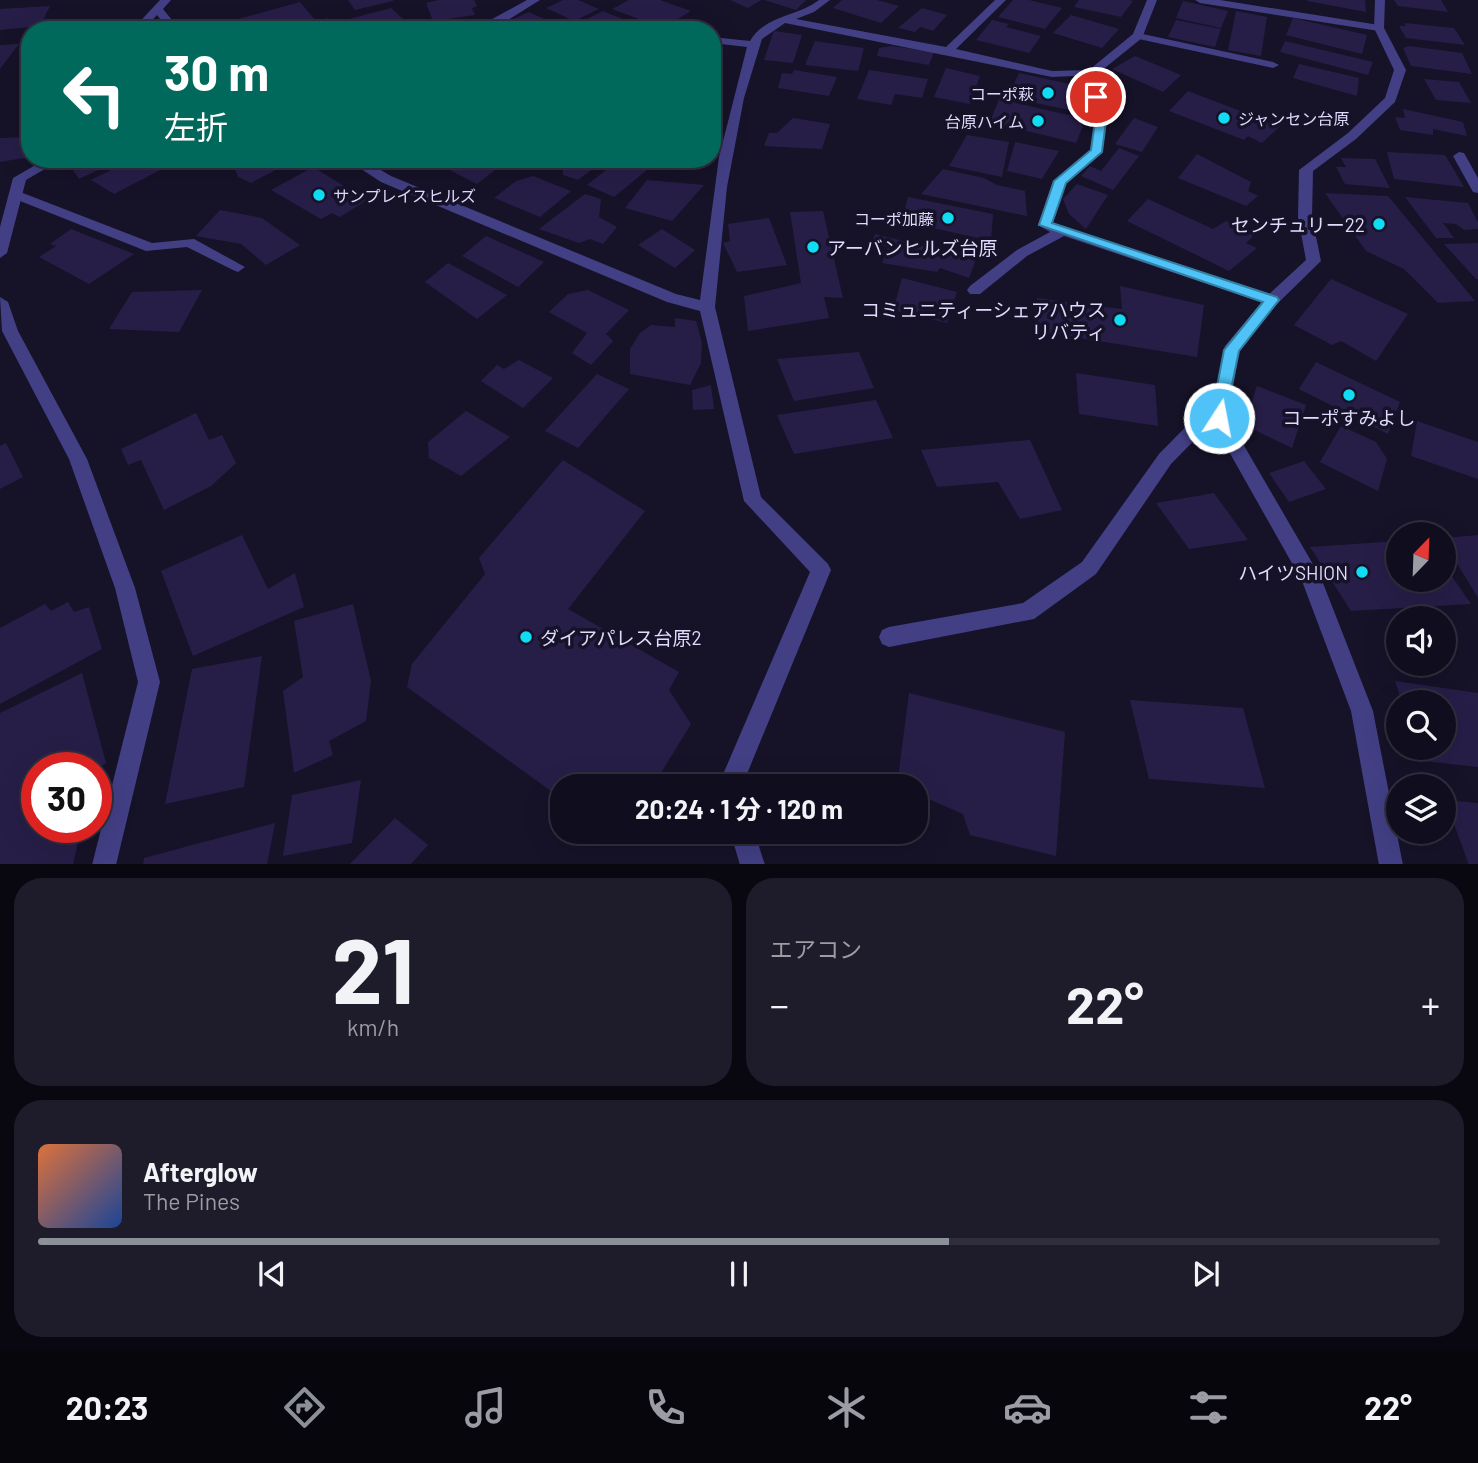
<!DOCTYPE html>
<html lang="ja">
<head>
<meta charset="utf-8">
<style>
	body { margin:0; font-family:Barlow,"Noto Sans JP",sans-serif; background:#1e1c2b; color:#f1f3f6; height:100vh; display:flex; flex-direction:column; font-size:26px; white-space:nowrap }
	* { box-sizing:border-box; margin:0 }
	p { font-size:23px; color:#9c9ca4 }
	.icon { flex:none; width:38px; height:38px; fill:none; stroke:currentColor; stroke-width:2; stroke-linecap:round; stroke-linejoin:round }
	.map { position:relative; height:864px; overflow:hidden }
	.sheet { display:flex; flex-direction:column; gap:14px; padding:14px; background:#090810; flex:1 }
	.sheet>* { flex:none }
	.top-card { position:absolute; left:21px; top:21px; width:700px; height:147px; border-radius:28px; box-shadow:0 7px 28px #0002,0 0 0 2px #302e3c; background:#00695c; color:#fff; overflow:hidden }
	.needle { width:46px; rotate:23deg }
	.fabs { position:absolute; left:1386px; top:522px; display:grid; gap:14px }
	.fabs a { display:grid; place-items:center; width:70px; height:70px; border-radius:50%; background:#100e1e; box-shadow:0 7px 28px #0002,0 0 0 2px #302e3c; font-size:35px }
	.speed { position:absolute; left:21px; top:752px; display:flex; gap:14px; font-size:35px; font-weight:700; text-align:center }
	.speed>* { display:grid; place-content:center; width:91px; height:91px; border-radius:50%; background:#100e1e; box-shadow:0 7px 28px #0002,0 0 0 2px #302e3c; line-height:1 }
	.speed .limit { border:10px solid #d22; background:#fff; color:#111 }
	.pin { position:absolute; display:grid; place-items:center; width:60px; height:60px; color:#fff; margin:-30px; border:4px solid #fff; border-radius:50%; box-shadow:0 2px 7px #0007 }
	.me { position:absolute; width:77px; margin:-38px; rotate:11deg; stroke-linejoin:round; filter:drop-shadow(0 0 5px #0008) }
	.turn { display:flex; align-items:center; gap:24px; height:147px; padding:0 28px; font-size:32px }
	.turn .icon { width:91px; height:91px; stroke-width:2.5 }
	.turn b { display:block; font-size:49px; line-height:60px }
	.big { font-size:52px; font-weight:700; line-height:1.1 }
	.sheet .tile { flex:1; display:flex; flex-direction:column; justify-content:center; gap:10px; min-width:0; padding:0 24px; border-radius:28px; background:#1e1c2b }
	.sheet .dial { align-items:center; gap:0 }
	.dial b { font-size:91px; line-height:1 }
	.song { display:flex; align-items:center; gap:21px }
	.cover { width:84px; height:84px; border-radius:10px; background:linear-gradient(135deg,hsl(20 70% 55%),hsl(220 70% 35%)) }
	.played { height:7px; border-radius:4px; background:linear-gradient(90deg,#8c9099 65%,#302e3c 65%) }
	.keys { display:flex; justify-content:space-around; direction:ltr }
	.heat { display:flex; justify-content:space-between; align-items:center; font-size:38px; direction:ltr }
	.sheet .tiles { flex:1; display:grid; gap:14px; grid-template-columns:1fr 1fr }
	.tile:last-child { grid-column:span 2 }
	.trip { position:absolute; left:550px; top:774px; width:378px; height:70px; border-radius:28px; background:#100e1e; box-shadow:0 7px 28px #0002,0 0 0 2px #302e3c; font-weight:700; line-height:70px; text-align:center }
	.tab-bar { display:flex; height:112px; justify-content:space-around; align-items:center; background:#06060c; color:#9c9ca4 }
	.tab-bar .icon { width:49px; height:49px }
	.tab-bar .current { color:#8c9099 }
	.tab-bar b { font-size:32px; color:#f1f3f6 }
	.map>svg:first-child { display:block }
	.building { fill:#271e48 }
	.lines { fill:none; stroke-linecap:round; stroke-linejoin:round }
	.lane { fill:#423f85; fill-rule:evenodd }
	.street { fill:#423f85; fill-rule:evenodd }
	.route { fill:#4fc3f7; stroke:#337fa1; stroke-width:2 }
	.poi-dot { fill:#10dcf4; stroke:#161228; stroke-width:2.5 }
	.labels { text-anchor:middle; dominant-baseline:central; stroke-width:7; stroke-linejoin:round; paint-order:stroke }
	.far-poi-label { font-size:16px; fill:#dfdbfd; stroke:#161228; text-anchor:end }
	.poi-label { font-size:19px; fill:#dfdbfd; stroke:#161228; text-anchor:end }
</style>
</head>
<body>
<div class="map">
<svg width="1478" height="865" viewBox="0 0 1478 865">
	<rect width="100%" height="100%" fill="#161228"/>
	<g class="building">
		<path d="M348,0H393V1L355,10Z"/>
		<path d="M439,0H474L477,6L472,8L475,15L433,21L426,3Z"/>
		<path d="M563,0H578L599,9L574,21L546,8Z"/>
		<path d="M629,0H660L691,11L663,28L612,9Z"/>
		<path d="M730,0H761L748,8Z"/>
		<path d="M764,0H806L796,10Z"/>
		<path d="M842,0H877L899,6L881,23L833,8Z"/>
		<path d="M1013,0H1029L1062,8L1045,29L998,17Z"/>
		<path d="M1079,0H1130L1133,1L1121,17L1074,7Z"/>
		<path d="M1307,0H1365L1366,12L1307,1Z"/>
		<path d="M1394,0H1441L1448,12L1398,6Z"/>
		<path d="M1183,1L1228,11L1221,28L1176,18Z"/>
		<path d="M300,2L315,20L281,30H238L231,21Z"/>
		<path d="M50,6L40,26L0,30V9Z"/>
		<path d="M391,8L412,27L360,30L349,19Z"/>
		<path d="M922,8L947,15L933,31L920,27L915,32L898,28Z"/>
		<path d="M603,11L649,30H585L575,25Z"/>
		<path d="M1236,11L1267,17L1261,56L1228,50Z"/>
		<path d="M529,12L568,30H514L504,23Z"/>
		<path d="M1071,15L1119,29L1102,48L1053,33Z"/>
		<path d="M328,18L340,30H292V29Z"/>
		<path d="M1293,18L1367,35L1362,54L1286,35Z"/>
		<path d="M992,20L1009,24L1006,27L1041,36L1029,53L976,40Z"/>
		<path d="M1176,20L1221,29L1215,47L1168,37Z"/>
		<path d="M1405,23L1454,28L1465,45L1406,38L1399,26H1405Z"/>
		<path d="M774,31L802,35L793,63L764,60Z"/>
		<path d="M815,41L864,48L858,71L805,65Z"/>
		<path d="M1285,41L1373,62L1368,75L1280,52Z"/>
		<path d="M19,44L0,69V45Z"/>
		<path d="M892,46L934,52L929,65L877,56L879,48Z"/>
		<path d="M1409,46L1462,53L1472,74L1411,66L1403,48Z"/>
		<path d="M1135,56L1181,75L1163,92L1112,69Z"/>
		<path d="M1299,64L1359,78L1357,96L1293,78Z"/>
		<path d="M946,68L980,76L970,104L934,97Z"/>
		<path d="M794,70L837,77L829,96L778,88L782,73L792,74Z"/>
		<path d="M869,70L928,79L922,98L895,94L891,105L857,99Z"/>
		<path d="M1019,73L1088,88L1078,112L1008,97Z"/>
		<path d="M1424,79L1459,82L1471,103L1436,100Z"/>
		<path d="M1188,91L1280,126L1262,143L1248,136L1244,140L1169,111Z"/>
		<path d="M999,99L1086,119L1076,143L990,122Z"/>
		<path d="M1403,109L1463,122L1467,136L1433,129V135L1400,130L1395,117L1405,118Z"/>
		<path d="M793,118L830,124L822,149L764,146L769,133H777Z"/>
		<path d="M1134,118L1158,127L1142,152L1115,144Z"/>
		<path d="M967,135L1009,142L1002,177L949,166Z"/>
		<path d="M30,137V157L0,162V138Z"/>
		<path d="M1015,142L1059,151L1042,179L1007,171Z"/>
		<path d="M1119,148L1139,156L1113,190L1081,176L1090,166L1101,171Z"/>
		<path d="M1387,152L1445,155L1464,187L1394,179Z"/>
		<path d="M1197,154L1251,182L1248,191L1258,196L1246,206L1178,178Z"/>
		<path d="M1341,158L1375,159L1390,188L1345,184L1336,167H1346Z"/>
		<path d="M83,159H122L79,179L71,167Z"/>
		<path d="M133,159H168L174,163L114,194L91,180Z"/>
		<path d="M253,159H296L251,183L238,177L235,169Z"/>
		<path d="M442,159H495L504,163L477,184L436,163Z"/>
		<path d="M537,159H606L578,180L563,175V170Z"/>
		<path d="M620,159L647,170L614,197L587,185Z"/>
		<path d="M313,167L367,200L340,217L332,213L321,219L271,190Z"/>
		<path d="M943,169L984,178L997,185L1025,191L1027,216L921,194Z"/>
		<path d="M533,176L571,191L540,217L494,198L516,181Z"/>
		<path d="M647,180L704,185L672,221L625,208Z"/>
		<path d="M1077,184L1108,195L1086,229L1069,214L1063,199Z"/>
		<path d="M1325,193L1388,196L1475,301L1438,303L1404,269L1366,251Z"/>
		<path d="M585,194L601,199L599,217L617,227L603,244L590,239L579,243L539,229Z"/>
		<path d="M908,197L993,214L991,241L902,221Z"/>
		<path d="M1405,197L1468,203L1478,222V229L1464,230L1456,224L1443,223L1454,238H1436Z"/>
		<path d="M1148,199L1213,229L1226,221L1255,234L1246,243L1257,248L1229,271L1127,221Z"/>
		<path d="M220,210L262,218L300,245L266,265L241,244L196,236Z"/>
		<path d="M823,211L843,298L824,297L829,318L748,331L744,296L801,283L790,212Z"/>
		<path d="M769,218L787,265L737,272L723,243L730,241L728,224Z"/>
		<path d="M71,229L134,254L89,284L39,257L56,246L50,244Z"/>
		<path d="M662,229L695,250L675,268L638,245Z"/>
		<path d="M875,234L976,259L969,278L940,268L937,272L882,263L888,247L872,243Z"/>
		<path d="M486,236L544,262L518,287L462,256Z"/>
		<path d="M1478,243V279H1476L1444,244Z"/>
		<path d="M448,263L507,295L477,319L425,282Z"/>
		<path d="M902,278L957,292L947,323L893,310Z"/>
		<path d="M1331,279L1408,314L1376,361L1341,341L1332,345L1294,325Z"/>
		<path d="M1120,286L1204,305L1197,357L1037,331V298L1122,309Z"/>
		<path d="M202,290L179,332L109,329L132,292Z"/>
		<path d="M588,290L629,310L606,334L613,341L591,365L572,353L587,333L549,312L568,294Z"/>
		<path d="M675,318L696,321L702,343L701,363L690,385L630,374V349L640,333L651,325L675,327Z"/>
		<path d="M859,352L874,388L794,401L777,359Z"/>
		<path d="M519,360L553,378L523,408L481,381L497,365L504,369Z"/>
		<path d="M1316,362L1400,402L1388,434L1299,389Z"/>
		<path d="M1076,373L1155,385L1158,426L1079,414Z"/>
		<path d="M597,374L629,389L578,448L545,431Z"/>
		<path d="M711,385L714,409L693,410L692,390Z"/>
		<path d="M1257,386L1306,405L1292,448L1244,425Z"/>
		<path d="M876,400L893,438L794,454L777,415Z"/>
		<path d="M466,411L510,437L461,476L429,458L428,442Z"/>
		<path d="M196,413L209,440L222,435L236,463L211,486L164,510L141,460L128,465L121,449Z"/>
		<path d="M1417,421L1478,442V479L1411,456Z"/>
		<path d="M1341,426L1376,442L1387,459L1378,491L1320,462Z"/>
		<path d="M1030,440L1062,510L1020,519L998,482L937,487L921,450Z"/>
		<path d="M6,443L23,477L0,489V446Z"/>
		<path d="M563,460L645,511L568,609L679,672L669,690L691,724L653,786H562V799L407,687L412,664L485,574L479,558Z"/>
		<path d="M1304,461L1326,489L1289,502L1269,473Z"/>
		<path d="M1214,493L1248,540L1189,549L1156,503Z"/>
		<path d="M242,535L268,589L295,573L304,607L193,656L161,571Z"/>
		<path d="M1478,535V598L1444,542V538Z"/>
		<path d="M1398,541V579H1444V565L1471,604L1351,611L1310,547Z"/>
		<path d="M68,602L74,612L89,607L102,649L0,704V628L45,604L51,611Z"/>
		<path d="M353,604L371,681L366,721L329,741L333,755L294,773L283,691L303,677L294,621Z"/>
		<path d="M262,656L244,787L165,804L192,669Z"/>
		<path d="M82,673L106,763L96,770L37,768V828H81L73,865H0V713Z"/>
		<path d="M1395,681L1478,693V767L1423,761L1418,747H1444V702H1402Z"/>
		<path d="M909,693L1065,732L1056,856L970,835L963,814L915,793V786H897Z"/>
		<path d="M1130,700L1243,708L1265,788L1149,779Z"/>
		<path d="M361,780L352,843L283,856L292,795Z"/>
		<path d="M1445,800L1478,803V865H1469Z"/>
		<path d="M395,818L428,845L410,865H349Z"/>
		<path d="M275,823L267,865H143L144,858Z"/>
	</g>
	<g class="lines">
		<g class="lane">
			<path d="M1195,0H1220L1379,25L1384,28L1379,31L1200,3Z"/>
			<path d="M1138,33L1273,62L1279,65L1273,68L1134,38L1133,36Z"/>
			<path d="M1088,71L1098,73L1107,121L1102,151L1066,183L1053,223L1277,296L1280,300L1277,304H1267L1064,236L1027,256L980,294H970L967,290L970,286L1017,250L1050,232L1038,225L1053,181L1090,150L1095,121Z"/>
			<path d="M1459,152L1464,153L1478,178V193L1473,192L1453,156Z"/>
			<path d="M15,190L152,243L194,239L245,267L238,272L233,270L187,247L146,251L10,197V191Z"/>
			<path d="M1222,395L1228,396L1230,401L1228,406L1171,464L1096,574L1034,619L889,647L882,644L879,637L882,630L889,627L1023,603L1082,562L1159,454L1216,396Z"/>
		</g>
		<g class="street">
			<path d="M160,0H171L163,9L180,30H169L157,15L143,30H132Z"/>
			<path d="M527,0H540L492,30H482L485,23Z"/>
			<path d="M819,0H830L814,12L796,19L946,47L995,0H1006L956,49L1052,71L1089,70L1133,34L1147,0H1157L1142,38L1096,75L1052,77L785,23L762,39L744,98L727,187L715,307L761,497L828,564L831,570L742,786H718L810,572L744,501L700,311L667,302L381,182L346,159H362L391,176L676,294L700,300L719,157L747,47L712,43V37L750,41C765,15 797,17 819,0Z"/>
			<path d="M1375,0H1385L1384,28L1406,70L1395,102L1356,139L1313,171L1312,217L1321,261L1277,304L1239,352L1228,418L1321,578L1373,711L1403,865H1379L1351,711L1302,581L1210,418L1225,346L1267,296L1306,260L1298,217L1299,170L1348,133L1385,98L1394,70L1374,28Z"/>
			<path d="M46,159H62L26,180L7,253L0,258V227L13,178Z"/>
			<path d="M0,297L8,302L18,331L87,459L135,588L160,682L116,865H92L138,682L115,588L69,459L2,331Z"/>
			<path d="M730,831H754L765,865H740Z"/>
		</g>
	</g>
	<path class="route" d="M1096,93L1102,97L1106,121L1102,152L1066,183L1052,223L1277,297L1279,300L1239,351L1224,423H1213L1211,418L1224,350L1263,302L1039,225L1054,181L1091,150L1095,121L1091,97Z"/>
	<g class="poi-dot">
		<circle cx="1048" cy="93" r="7"/>
		<circle cx="1224" cy="118" r="7"/>
		<circle cx="1038" cy="121" r="7"/>
		<circle cx="319" cy="195" r="7"/>
		<circle cx="948" cy="218" r="7"/>
		<circle cx="1379" cy="224" r="7"/>
		<circle cx="813" cy="247" r="7"/>
		<circle cx="1120" cy="320" r="7"/>
		<circle cx="1349" cy="395" r="7"/>
		<circle cx="1362" cy="572" r="7"/>
		<circle cx="526" cy="637" r="7"/>
	</g>
	<g class="labels">
		<g class="far-poi-label">
			<text x="1034" y="93">コーポ萩</text>
			<text x="1238" y="118" text-anchor="start">ジャンセン台原</text>
			<text x="1024" y="121">台原ハイム</text>
			<text x="333" y="195" text-anchor="start">サンプレイスヒルズ</text>
			<text x="934" y="218">コーポ加藤</text>
		</g>
		<g class="poi-label">
			<text x="1365" y="224">センチュリー22</text>
			<text x="827" y="247" text-anchor="start">アーバンヒルズ台原</text>
			<text x="1106" y="309">コミュニティーシェアハウス<tspan x="1106" dy="22">リバティ</tspan></text>
			<text x="1349" y="417" text-anchor="middle">コーポすみよし</text>
			<text x="1348" y="572">ハイツSHION</text>
			<text x="540" y="637" text-anchor="start">ダイアパレス台原2</text>
		</g>
	</g>
</svg>
<div class="fabs">
<a><svg class="needle" viewBox="-14 -14 28 28"><path d="M0-13l5 13h-10z" fill="#e53935"/><path d="M0 13l5-13h-10z" fill="#9c9ca4"/></svg></a>
<a><svg class="icon" aria-label="sound" viewBox="0 0 24 24"><path d="M4 9h4l5-4v14l-5-4H4zM17 9q2 3 0 6"/></svg></a>
<a><svg class="icon" aria-label="search" viewBox="0 0 24 24"><circle cx="10" cy="10" r="6"/><path d="M15 15l6 6"/></svg></a>
<a><svg class="icon" aria-label="layers" viewBox="0 0 24 24"><path d="M12 4l9 5-9 5-9-5zM3 14l9 5 9-5"/></svg></a>
</div>
<div class="speed"><div class="limit">30</div></div>
<div class="pin" style="left:1096px;top:97px;background:#d93025"><svg class="icon" aria-label="arrive" viewBox="0 0 24 24"><path d="M6 21V4h12l-3 4 3 4H6"/></svg></div>
<svg class="me" style="left:1219px;top:418px" viewBox="-20 -20 40 40"><circle r="17" fill="#4fc3f7" stroke="#fff" stroke-width="3"/><path d="M0-11L8 9 0 5-8 9z" fill="#fff"/></svg>
<div class="trip">20:24 · 1 分 · 120 m</div>
<div class="top-card">
<div class="turn"><svg class="icon" aria-label="left" viewBox="0 0 24 24"><path d="M17 20v-9H6M10 6l-5 5 5 5"/></svg><div><b>30 m</b>左折</div></div>
</div>
</div>
<section class="sheet">
<div class="tiles">
<div class="tile dial"><b>21</b><p>km/h</p></div>
<div class="tile"><p>エアコン</p>
<div class="heat"><a>−</a><b class="big">22°</b><a>+</a></div>
</div>
<div class="tile">
<div class="song"><i class="cover"></i><div><b>Afterglow</b><p>The Pines</p></div></div>
<div class="played"></div>
<div class="keys"><svg class="icon" aria-label="previous" viewBox="0 0 24 24"><path d="M18 5L8 12l10 7zM5 5v14"/></svg><svg class="icon" aria-label="pause" viewBox="0 0 24 24"><path d="M8 5v14M16 5v14"/></svg><svg class="icon" aria-label="next" viewBox="0 0 24 24"><path d="M6 5l10 7-10 7zM19 5v14"/></svg></div>
</div>
</div>
</section>
<nav class="tab-bar">
<b>20:23</b>
<svg class="icon current" aria-label="directions" viewBox="0 0 24 24"><path d="M12 3l9 9-9 9-9-9zM9 14v-3h6M13 9l2 2-2 2"/></svg>
<svg class="icon" aria-label="music" viewBox="0 0 24 24"><path d="M9 18V5l10-2v13"/><circle cx="6" cy="18" r="3"/><circle cx="16" cy="16" r="3"/></svg>
<svg class="icon" aria-label="phone" viewBox="0 0 24 24"><path d="M5 4h4l2 5-3 2q2 4 5 5l2-3 5 2v4C11 20 4 13 5 4z"/></svg>
<svg class="icon" aria-label="climate" viewBox="0 0 24 24"><path d="M12 3v18M4 7l16 10M4 17L20 7"/></svg>
<svg class="icon" aria-label="car" viewBox="0 0 24 24"><path d="M5 17H2v-5l4-1 3-4h7l3 4 3 1v5h-3M9 17h6M6 11h13"/><circle cx="7" cy="17" r="2"/><circle cx="17" cy="17" r="2"/></svg>
<svg class="icon" aria-label="filters" viewBox="0 0 24 24"><path d="M4 7h16M4 17h16"/><circle cx="9" cy="7" r="2"/><circle cx="15" cy="17" r="2"/></svg>
<b>22°</b>
</nav>
</body>
</html>
